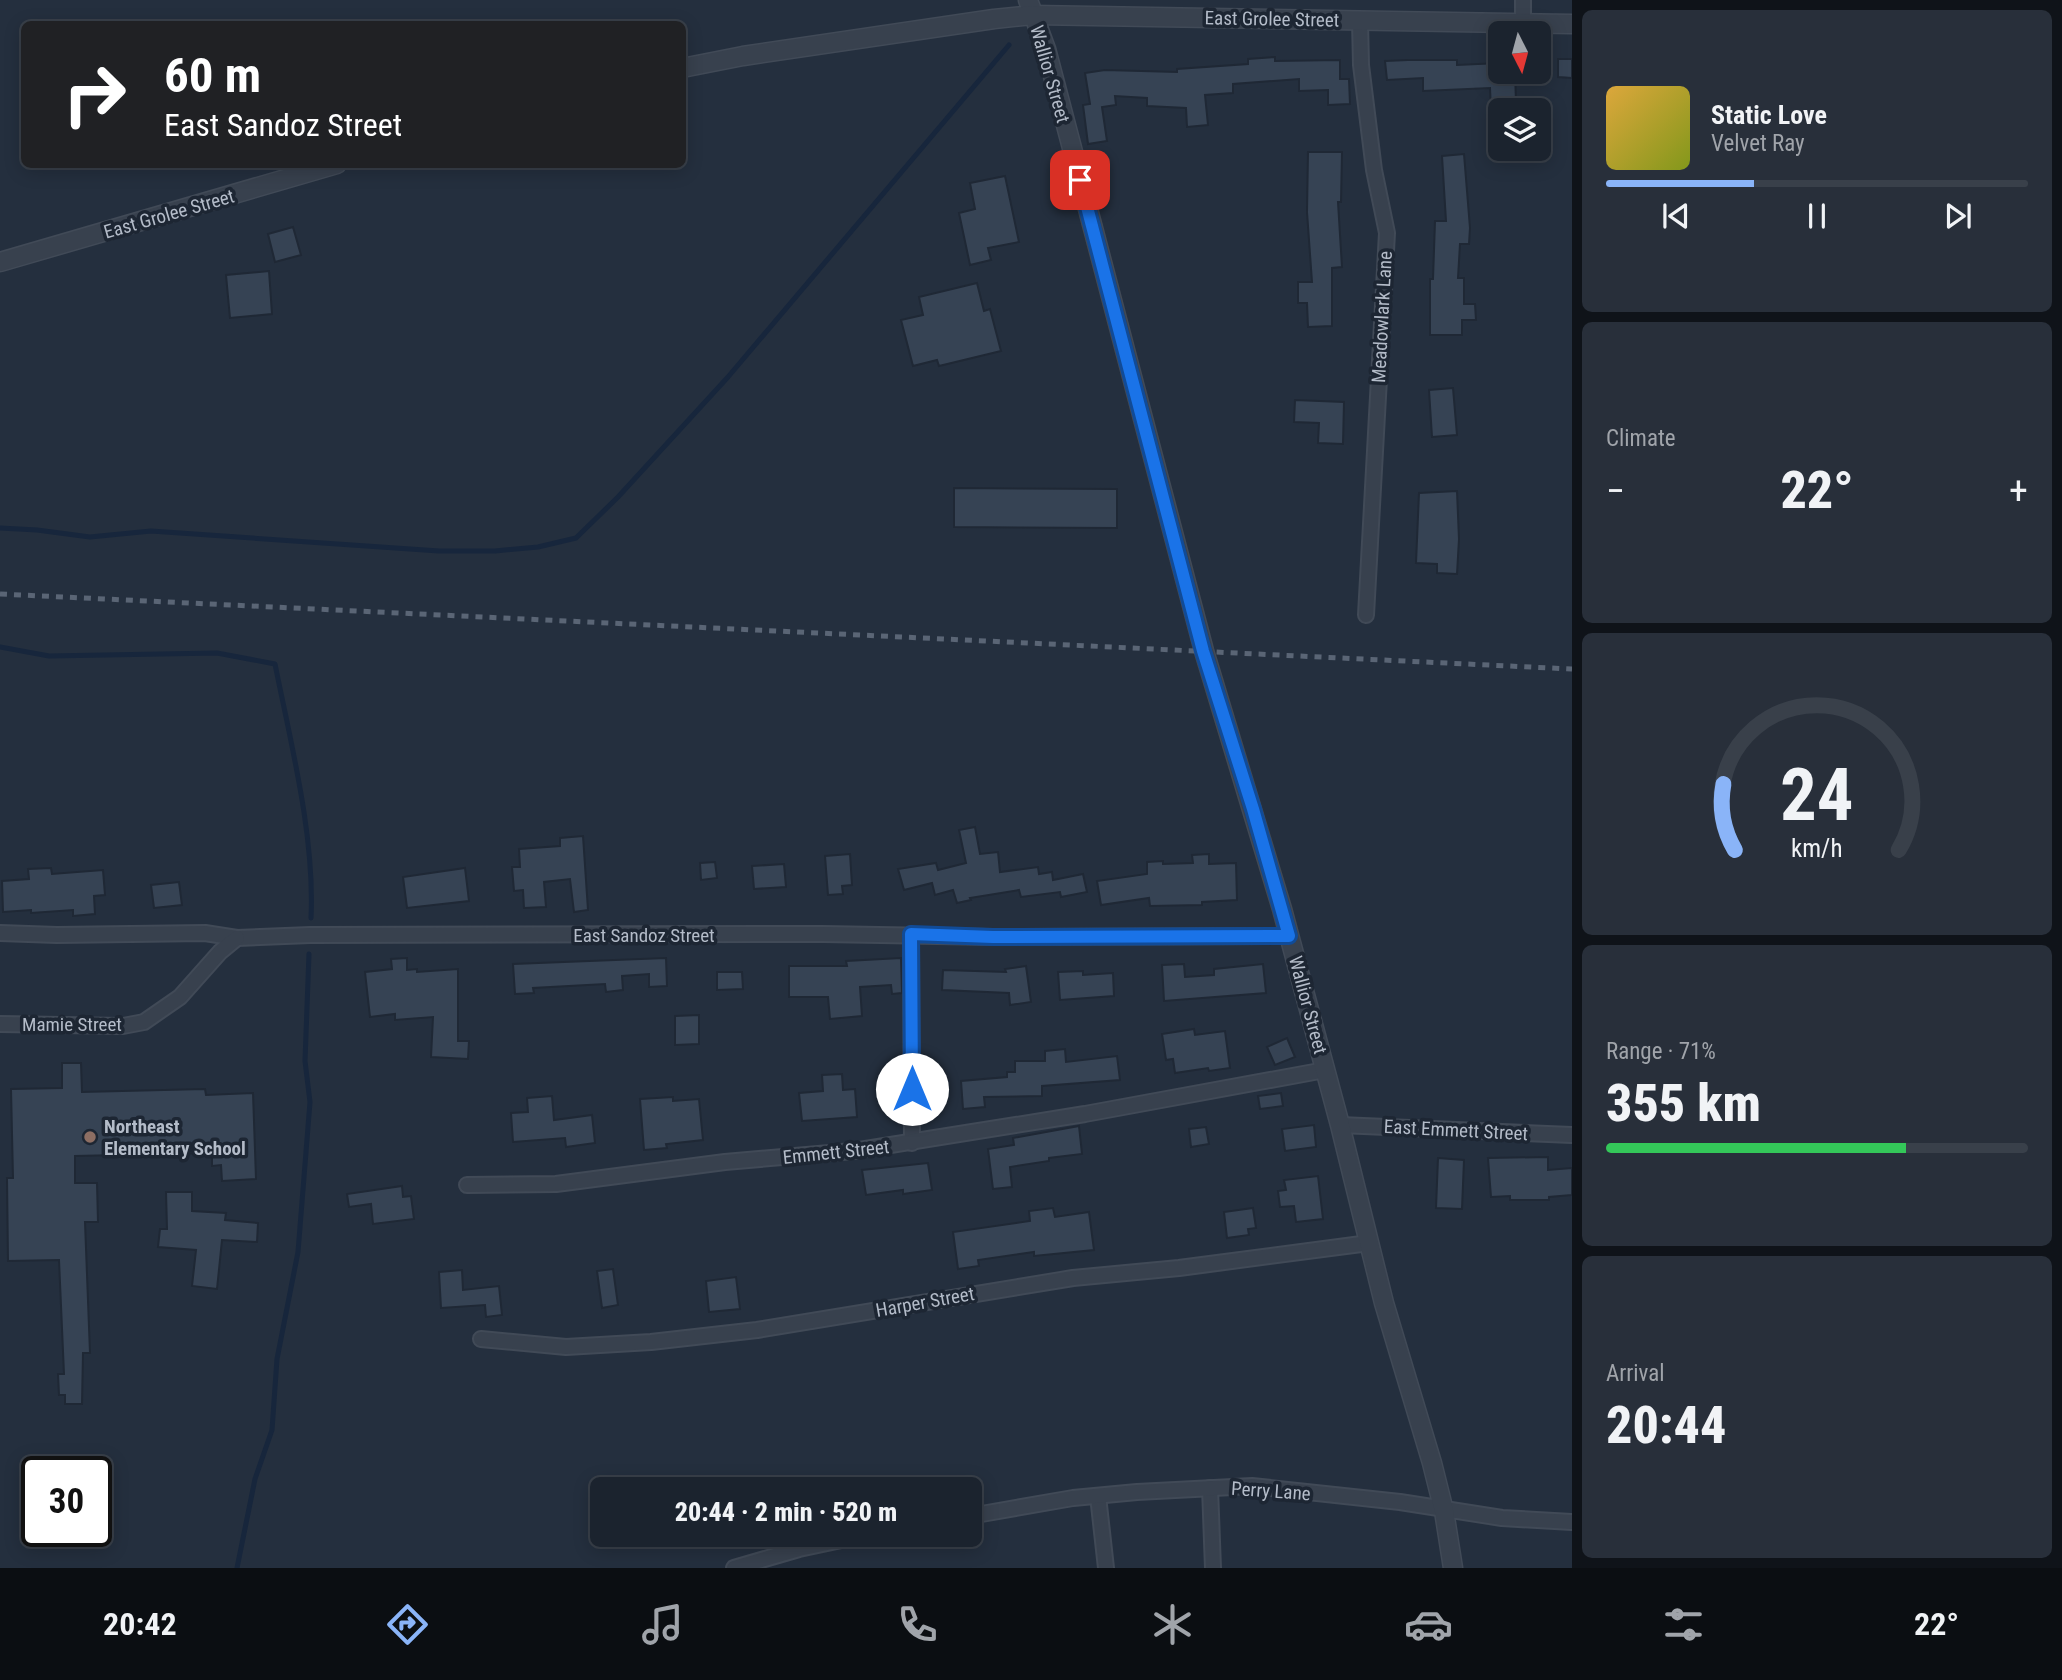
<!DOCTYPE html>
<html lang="en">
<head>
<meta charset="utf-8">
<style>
	body { margin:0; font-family:"Roboto Condensed",sans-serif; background:#282f3a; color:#f1f3f6; height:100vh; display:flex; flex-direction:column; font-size:26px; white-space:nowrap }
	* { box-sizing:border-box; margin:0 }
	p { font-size:23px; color:#a0a4aa }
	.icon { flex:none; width:38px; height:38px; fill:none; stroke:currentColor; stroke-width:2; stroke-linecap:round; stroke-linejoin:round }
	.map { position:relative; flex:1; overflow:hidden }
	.drawer { display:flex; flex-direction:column; gap:10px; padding:10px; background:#0f1319; width:490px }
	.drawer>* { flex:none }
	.top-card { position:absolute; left:21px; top:21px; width:665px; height:147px; border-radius:10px; box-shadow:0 4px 18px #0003,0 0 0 2px #39404a; background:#202124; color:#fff; overflow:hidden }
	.needle { width:46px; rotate:174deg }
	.controls { position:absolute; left:1488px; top:21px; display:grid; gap:14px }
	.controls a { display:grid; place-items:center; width:63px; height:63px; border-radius:10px; background:#1b232e; box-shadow:0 4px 18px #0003,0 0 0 2px #39404a; font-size:35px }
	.speed { position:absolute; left:21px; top:1456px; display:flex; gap:14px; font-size:35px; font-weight:700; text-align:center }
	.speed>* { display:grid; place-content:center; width:91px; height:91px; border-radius:50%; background:#1b232e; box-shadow:0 4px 18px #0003,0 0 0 2px #39404a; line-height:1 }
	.speed .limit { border:4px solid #111; border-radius:10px; background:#fff; color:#111 }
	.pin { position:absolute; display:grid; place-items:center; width:60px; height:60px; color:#fff; margin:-30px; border-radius:14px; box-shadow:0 4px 10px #0006 }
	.me { position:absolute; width:77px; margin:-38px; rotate:0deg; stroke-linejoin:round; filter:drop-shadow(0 0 5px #0008) }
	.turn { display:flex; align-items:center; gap:24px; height:147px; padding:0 28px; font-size:32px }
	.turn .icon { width:91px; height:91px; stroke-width:2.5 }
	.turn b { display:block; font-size:49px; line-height:60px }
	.big { font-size:52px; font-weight:800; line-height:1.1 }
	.drawer .widget { flex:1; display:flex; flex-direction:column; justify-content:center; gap:10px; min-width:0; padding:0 24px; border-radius:10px; background:#282f3a }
	.drawer .dial { align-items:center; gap:0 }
	.dial svg { height:182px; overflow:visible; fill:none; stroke:#39404a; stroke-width:7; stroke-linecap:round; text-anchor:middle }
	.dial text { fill:#f1f3f6; stroke:none }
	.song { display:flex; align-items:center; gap:21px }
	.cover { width:84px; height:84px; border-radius:10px; background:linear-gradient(135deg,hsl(40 70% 55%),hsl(70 70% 35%)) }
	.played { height:7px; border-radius:4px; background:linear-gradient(90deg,#8ab4f8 35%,#39404a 35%) }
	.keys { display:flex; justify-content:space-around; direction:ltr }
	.heat { display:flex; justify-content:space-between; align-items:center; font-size:38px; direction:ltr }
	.charge { height:10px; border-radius:5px; background:linear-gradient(90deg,#34c759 71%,#39404a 0) }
	.trip { position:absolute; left:590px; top:1477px; width:392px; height:70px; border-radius:10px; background:#1b232e; box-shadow:0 4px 18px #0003,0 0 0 2px #39404a; font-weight:800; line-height:70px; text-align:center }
	.tabs { display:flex; height:112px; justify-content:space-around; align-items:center; background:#0b0e12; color:#a0a4aa }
	.tabs .icon { width:49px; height:49px }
	.tabs .on { color:#8ab4f8 }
	.tabs b { font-size:32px; color:#f1f3f6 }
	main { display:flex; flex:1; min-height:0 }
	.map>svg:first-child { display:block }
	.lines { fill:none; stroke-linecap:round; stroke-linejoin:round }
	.stream { stroke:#17263c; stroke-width:5 }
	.building { fill:#364354; stroke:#1f2835; stroke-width:2 }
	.minor-casing { stroke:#414a57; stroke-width:18 }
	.tertiary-casing { stroke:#414a57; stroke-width:21 }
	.minor { stroke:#38414e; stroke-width:14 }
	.tertiary { stroke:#38414e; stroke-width:18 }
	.rail { stroke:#5a6575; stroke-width:5; stroke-dasharray:7 7; stroke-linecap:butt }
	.route-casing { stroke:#114b97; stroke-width:18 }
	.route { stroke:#1a73e8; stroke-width:12 }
	.education-dot { fill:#8d6e63; stroke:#1d2633; stroke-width:2.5 }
	.labels { text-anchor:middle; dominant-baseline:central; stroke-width:7; stroke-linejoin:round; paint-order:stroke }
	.street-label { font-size:19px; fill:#b4bcc9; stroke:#1d2633 }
	.poi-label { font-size:19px; font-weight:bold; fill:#b4bcc9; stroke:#1d2633; text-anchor:start }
</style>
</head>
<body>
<main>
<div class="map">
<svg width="1572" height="1568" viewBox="0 0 1572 1568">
	<rect width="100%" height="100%" fill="#242f3e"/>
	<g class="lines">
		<g class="stream">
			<path d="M0,528L37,530L90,537L151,531L439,551H495L538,547L576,538L618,497L728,377L1009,45"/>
			<path d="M0,647L49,656L217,653L275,664C291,744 315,837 311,918"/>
			<path d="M237,1568L255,1479L272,1430L277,1359L298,1252L310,1102L305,1061L309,954"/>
		</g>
	</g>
	<g class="building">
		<path d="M1275,57V61L1340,60V79H1349L1350,104L1328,105V90L1299,91V79L1233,84V93L1205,95L1208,125L1187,127L1186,108L1147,106V98L1115,96L1116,105L1102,107L1107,141L1088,144L1083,105L1090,104L1085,73L1105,70L1177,72V69L1248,64V59Z"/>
		<path d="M1558,59H1572V78L1558,77Z"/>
		<path d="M1408,60H1457V65L1500,63V72H1515L1516,102H1509V110H1491L1490,88L1423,91V78L1387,80L1385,61Z"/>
		<path d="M1308,152H1342L1341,202H1338L1342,267L1332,268V326L1308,327L1307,303H1298V282H1312L1307,212Z"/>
		<path d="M1464,154L1470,228L1469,244H1460L1458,278H1464V304H1475L1476,320H1462V335H1430V279H1433L1435,221H1446L1442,156Z"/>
		<path d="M1005,176L1019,242L988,248L991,260L970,265L959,213L975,209L970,183Z"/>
		<path d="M293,227L301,255L275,262L268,234Z"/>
		<path d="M269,271L272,314L230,318L226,275Z"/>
		<path d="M977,283L984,311L990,309L1001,351L939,366L937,360L913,366L901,320L923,315L919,297Z"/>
		<path d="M1453,388L1457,435L1432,437L1429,390Z"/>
		<path d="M1295,400L1344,402L1343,444L1318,443L1319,423L1294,422Z"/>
		<path d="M954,488L1117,489V528L954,527Z"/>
		<path d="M1457,491L1459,539L1457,574L1437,573V564L1416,563L1419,493Z"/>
		<path d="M975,827L980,854L998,852L1000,872L1038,867L1039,874L1052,872L1053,880L1083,874L1087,892L1061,897L1060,892L1021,897L1019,890L970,898L971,900L957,903L953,890L935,895L932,883L904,890L898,869L936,863L938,870L966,863L959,830Z"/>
		<path d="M583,836L588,910L574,912L570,879L544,882L546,907L524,908L523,890L514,891L512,867H520L519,849L560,846V838Z"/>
		<path d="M850,854L852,885L842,886L843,894L828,895L825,856Z"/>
		<path d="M1209,854V864L1236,863L1237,900L1202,902V905L1150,906L1149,898L1101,905L1097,881L1147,874V862L1163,861V864L1193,863L1192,855Z"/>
		<path d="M715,862L717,878L701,880L700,863Z"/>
		<path d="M784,864L786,887L754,889L752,866Z"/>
		<path d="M51,868L52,874L103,870L105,895L94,896L95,914L73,916V910L31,913V910L3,912L2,881L29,879L28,869Z"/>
		<path d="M465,868L469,901L407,908L403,877Z"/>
		<path d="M179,882L182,905L154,908L151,885Z"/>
		<path d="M407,958V970L417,969V972L458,969V1041H469L468,1059L431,1057L433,1017L395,1020V1014L370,1017L365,972L392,969L391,959Z"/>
		<path d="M666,958L667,986L649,987V974L622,976L623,990L606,992L605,984L533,988L534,993L515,994L513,964Z"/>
		<path d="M901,958L902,993L892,994L891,985L860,987L862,1016L830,1019L828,997H789V966H847L846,961Z"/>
		<path d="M1184,964L1185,977L1214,975V969L1263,964L1266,993L1164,1001L1162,965Z"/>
		<path d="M1026,966L1031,1002L1010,1005L1009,993L942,990L943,970L1006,972L1005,969Z"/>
		<path d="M1083,971V975L1113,973L1114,996L1060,1000L1058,972Z"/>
		<path d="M717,972H742L743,989L717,990Z"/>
		<path d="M699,1015V1044L675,1045V1016Z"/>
		<path d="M1194,1029L1195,1035L1225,1031L1230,1068L1209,1071L1208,1068L1175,1073L1173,1059L1166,1060L1162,1034Z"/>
		<path d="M1287,1038L1295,1057L1275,1065L1267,1047Z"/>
		<path d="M1065,1049L1066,1062L1117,1056L1120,1080L1042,1086V1096L984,1097L985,1107L963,1109L961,1081L1007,1077V1072H1015V1061H1045V1051Z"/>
		<path d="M62,1063H81L82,1092L205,1089L206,1095L253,1093L256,1179L222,1181L221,1165L212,1166V1153L75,1156V1183H97L98,1222H85L90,1353H83L82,1404H65V1395H59L58,1374H64L59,1260L8,1261L7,1178H13L11,1089L62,1088Z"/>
		<path d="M842,1074L843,1090L855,1089L857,1117L802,1121L799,1093L823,1091L822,1075Z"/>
		<path d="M1281,1093L1283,1106L1260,1109L1258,1096Z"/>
		<path d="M552,1096L554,1120L592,1115L595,1143L566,1147L565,1138L513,1142L511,1113L528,1112L527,1098Z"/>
		<path d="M673,1097V1101L699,1099L703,1140L666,1144L667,1148L644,1150L640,1099Z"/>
		<path d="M1314,1125L1316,1147L1285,1151L1282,1129Z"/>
		<path d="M1079,1126L1082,1154L1049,1158V1161L1010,1167L1012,1187L993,1189L988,1149L1014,1145L1013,1138Z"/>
		<path d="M1206,1127L1209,1144L1191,1147L1189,1129Z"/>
		<path d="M1548,1157V1170L1572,1168V1195L1549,1197V1200H1510V1196L1491,1197L1488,1158Z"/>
		<path d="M1438,1158L1464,1160L1462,1209L1436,1208Z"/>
		<path d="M928,1163L932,1190L903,1194V1190L866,1195L862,1170Z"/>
		<path d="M1318,1176L1323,1219L1296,1222L1294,1206L1280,1207L1278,1191L1286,1190L1284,1180Z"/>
		<path d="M402,1186L403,1197L411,1196L414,1219L373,1224L371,1204L349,1207L347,1194Z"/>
		<path d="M166,1192H192V1211L226,1213L225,1220L258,1223L257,1242L222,1240L217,1289L192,1286L196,1250L158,1247L160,1229H167Z"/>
		<path d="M1053,1208L1055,1217L1089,1212L1094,1250L1034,1256V1252L978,1260L979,1266L958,1269L953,1232L1030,1221L1029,1211Z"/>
		<path d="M1253,1208L1256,1228L1248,1229L1249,1235L1227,1238L1224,1212Z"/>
		<path d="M613,1269L618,1305L602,1308L597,1271Z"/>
		<path d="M462,1270L463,1290L499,1286L502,1315L486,1317L485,1305L441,1308L439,1272Z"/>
		<path d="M736,1277L740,1309L709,1312L706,1281Z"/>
	</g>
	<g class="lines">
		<g class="minor-casing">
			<g id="minor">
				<path d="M1360,21L1361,65L1374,170L1387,233L1366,615"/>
				<path d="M1523,23V0"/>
				<path d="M0,933L57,935L205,933L237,938L310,935L823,934L993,937L1289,936"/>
				<path d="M911,934L912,1143"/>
				<path d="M0,1024L123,1026L144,1022L180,997L220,952L237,938"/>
				<path d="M1340,1125L1572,1135"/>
				<path d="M467,1185L556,1184L725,1162L853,1151L1085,1114L1325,1070"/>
				<path d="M481,1339L566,1347L651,1342L757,1330L1073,1278L1179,1268L1369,1243"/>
				<path d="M1210,1488L1213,1568"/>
				<path d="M1098,1496L1106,1568"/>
				<path d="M970,1516L1073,1498L1137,1492L1252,1486L1400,1502L1502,1518L1572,1522"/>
				<path d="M734,1568L799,1549L865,1535"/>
			</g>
		</g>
		<g class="tertiary-casing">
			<g id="tertiary">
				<path d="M1028,0L1046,49L1204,651L1282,909L1340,1125L1384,1303L1432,1463L1444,1511L1453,1568"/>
				<path d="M682,68L743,56L994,19L1033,15L1572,24"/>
				<path d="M0,262L337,164"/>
			</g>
		</g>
		<use href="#minor" class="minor"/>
		<use href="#tertiary" class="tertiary"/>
		<path class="rail" d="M0,594L1572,669"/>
	</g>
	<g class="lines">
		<g class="route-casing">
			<path id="route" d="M912,1089L911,934L993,937L1289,936L1253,809L1203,651L1080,180"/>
		</g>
		<use href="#route" class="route"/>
	</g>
	<circle class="education-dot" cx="90" cy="1137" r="7"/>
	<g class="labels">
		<g class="street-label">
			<text transform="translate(1272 19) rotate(1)">East Grolee Street</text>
			<text transform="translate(1050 74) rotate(74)">Wallior Street</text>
			<text transform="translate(169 214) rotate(-16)">East Grolee Street</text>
			<text transform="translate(1382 317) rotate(-87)">Meadowlark Lane</text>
			<text x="644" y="935">East Sandoz Street</text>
			<text transform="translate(1308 1005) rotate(75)">Wallior Street</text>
			<text x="72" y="1024">Mamie Street</text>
			<text transform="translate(1456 1130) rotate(3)">East Emmett Street</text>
			<text transform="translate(836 1152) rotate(-6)">Emmett Street</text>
			<text transform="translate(925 1302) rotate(-10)">Harper Street</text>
			<text transform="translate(1271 1491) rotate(4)">Perry Lane</text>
		</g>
		<g class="poi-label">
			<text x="104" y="1126">Northeast<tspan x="104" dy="22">Elementary School</tspan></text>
		</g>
	</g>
</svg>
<div class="controls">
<a><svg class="needle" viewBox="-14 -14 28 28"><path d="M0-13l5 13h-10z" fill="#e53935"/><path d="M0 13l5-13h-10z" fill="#a0a4aa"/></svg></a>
<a><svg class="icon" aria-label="layers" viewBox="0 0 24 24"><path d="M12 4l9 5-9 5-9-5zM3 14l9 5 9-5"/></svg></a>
</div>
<div class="speed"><div class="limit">30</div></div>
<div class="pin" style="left:1080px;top:180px;background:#d93025"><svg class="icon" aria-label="arrive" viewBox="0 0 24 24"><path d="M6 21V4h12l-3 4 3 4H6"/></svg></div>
<svg class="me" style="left:912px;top:1089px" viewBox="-20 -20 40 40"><circle r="19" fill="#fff"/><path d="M0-13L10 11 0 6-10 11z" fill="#1a73e8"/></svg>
<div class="trip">20:44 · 2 min · 520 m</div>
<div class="top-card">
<div class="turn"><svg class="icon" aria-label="right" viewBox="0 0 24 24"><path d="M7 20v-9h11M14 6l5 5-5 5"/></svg><div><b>60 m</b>East Sandoz Street</div></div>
</div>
</div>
<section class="drawer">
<div class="widget">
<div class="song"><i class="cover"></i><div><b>Static Love</b><p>Velvet Ray</p></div></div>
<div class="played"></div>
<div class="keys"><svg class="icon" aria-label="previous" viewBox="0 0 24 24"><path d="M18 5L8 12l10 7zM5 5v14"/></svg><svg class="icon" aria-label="pause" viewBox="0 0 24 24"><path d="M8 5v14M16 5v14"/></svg><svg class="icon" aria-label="next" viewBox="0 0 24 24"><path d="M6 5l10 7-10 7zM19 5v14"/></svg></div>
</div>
<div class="widget"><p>Climate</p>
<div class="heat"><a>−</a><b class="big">22°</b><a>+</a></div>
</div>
<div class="widget dial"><svg viewBox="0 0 100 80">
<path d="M14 69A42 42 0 1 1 86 69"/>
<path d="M14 69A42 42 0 0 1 9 40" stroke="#8ab4f8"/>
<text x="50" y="56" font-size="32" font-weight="700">24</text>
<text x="50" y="72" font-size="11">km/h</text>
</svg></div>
<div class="widget"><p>Range · 71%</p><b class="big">355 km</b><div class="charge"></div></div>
<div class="widget"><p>Arrival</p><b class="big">20:44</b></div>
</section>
</main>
<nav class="tabs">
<b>20:42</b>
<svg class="icon on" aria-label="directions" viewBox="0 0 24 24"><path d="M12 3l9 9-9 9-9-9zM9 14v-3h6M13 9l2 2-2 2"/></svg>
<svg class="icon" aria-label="music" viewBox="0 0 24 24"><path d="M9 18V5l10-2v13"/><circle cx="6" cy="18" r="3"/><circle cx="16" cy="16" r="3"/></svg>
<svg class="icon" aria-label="phone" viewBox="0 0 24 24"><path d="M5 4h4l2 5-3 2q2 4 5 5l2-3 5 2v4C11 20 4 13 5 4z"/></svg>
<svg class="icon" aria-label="climate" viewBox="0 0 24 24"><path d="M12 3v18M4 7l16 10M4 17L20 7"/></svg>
<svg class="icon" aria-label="car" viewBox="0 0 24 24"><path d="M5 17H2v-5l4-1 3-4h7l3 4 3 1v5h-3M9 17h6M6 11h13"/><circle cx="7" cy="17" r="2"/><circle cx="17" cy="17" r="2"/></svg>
<svg class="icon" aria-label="filters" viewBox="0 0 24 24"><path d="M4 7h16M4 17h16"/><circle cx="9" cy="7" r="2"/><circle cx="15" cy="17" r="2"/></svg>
<b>22°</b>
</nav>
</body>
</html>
